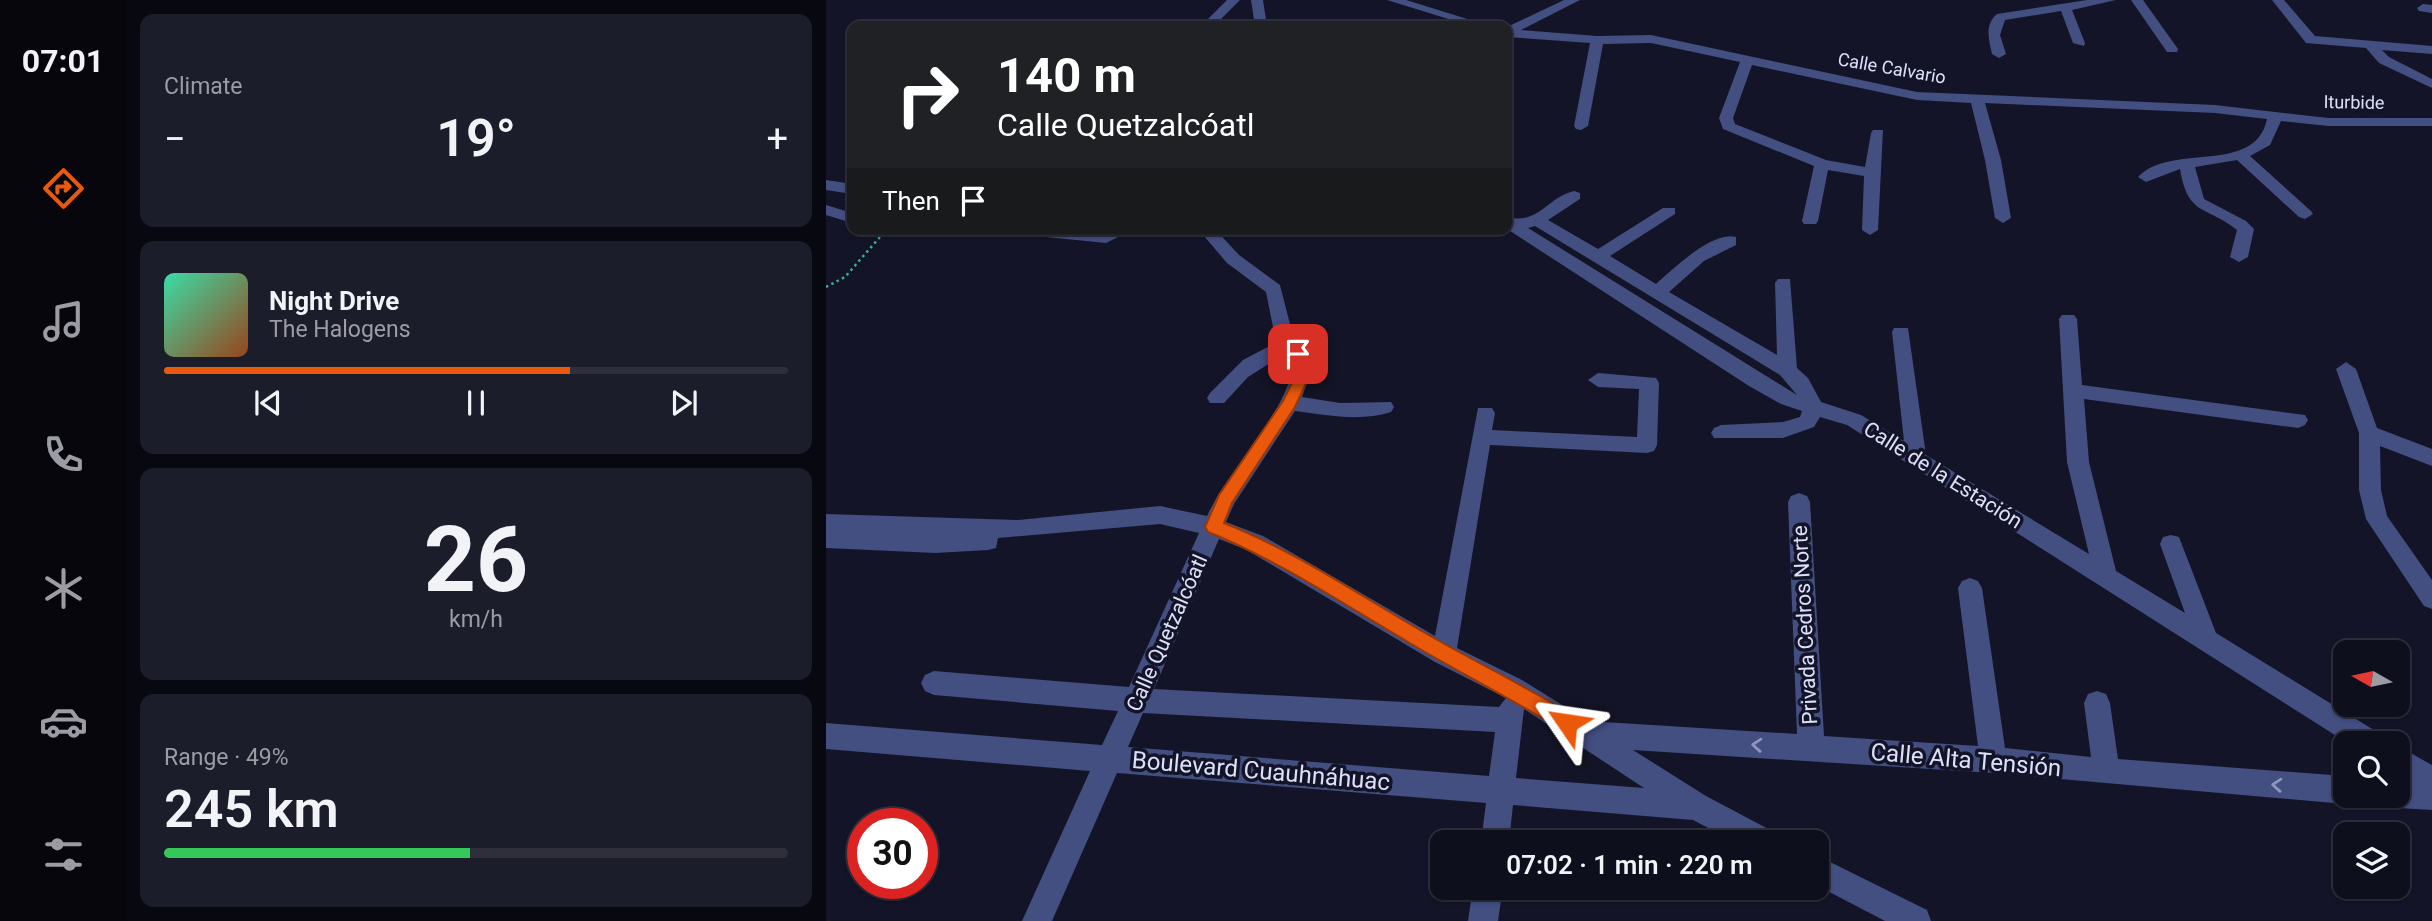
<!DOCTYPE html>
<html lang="en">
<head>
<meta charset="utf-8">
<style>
	body { margin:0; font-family:Roboto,sans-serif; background:#1c1d2a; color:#f1f3f6; height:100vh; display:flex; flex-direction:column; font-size:26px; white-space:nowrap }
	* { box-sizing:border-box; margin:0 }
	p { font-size:23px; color:#9b9ca4 }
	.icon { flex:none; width:38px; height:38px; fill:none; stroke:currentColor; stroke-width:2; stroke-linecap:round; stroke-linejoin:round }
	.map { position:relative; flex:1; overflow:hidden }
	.side { display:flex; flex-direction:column; gap:14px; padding:14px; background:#080810; width:700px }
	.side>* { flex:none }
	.guide { position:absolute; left:21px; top:21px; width:665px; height:214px; border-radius:14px; box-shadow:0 2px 5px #0004,0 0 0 2px #2e2f3b; background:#202124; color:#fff; overflow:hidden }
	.needle { width:46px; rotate:279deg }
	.buttons { position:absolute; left:1507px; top:640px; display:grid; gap:14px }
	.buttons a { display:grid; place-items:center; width:77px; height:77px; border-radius:14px; background:#0e0f1d; box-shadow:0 2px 5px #0004,0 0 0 2px #2e2f3b; font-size:35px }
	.speed { position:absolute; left:21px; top:808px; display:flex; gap:14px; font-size:35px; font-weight:700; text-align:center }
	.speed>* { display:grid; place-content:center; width:91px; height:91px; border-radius:50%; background:#0e0f1d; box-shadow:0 2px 5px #0004,0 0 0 2px #2e2f3b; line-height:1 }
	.speed .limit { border:10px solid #d22; background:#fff; color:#111 }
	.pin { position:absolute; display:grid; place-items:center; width:60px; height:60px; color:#fff; margin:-30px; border-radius:14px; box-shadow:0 4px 10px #0006 }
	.me { position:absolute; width:77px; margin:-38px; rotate:302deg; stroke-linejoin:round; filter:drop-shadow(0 0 5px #0008) }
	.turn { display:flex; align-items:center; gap:24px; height:147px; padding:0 35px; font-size:32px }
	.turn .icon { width:91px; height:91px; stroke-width:2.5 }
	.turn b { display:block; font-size:49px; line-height:60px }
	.then { display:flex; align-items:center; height:66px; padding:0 35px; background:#0003; gap:14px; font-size:26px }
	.big { font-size:52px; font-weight:600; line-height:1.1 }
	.side .widget { flex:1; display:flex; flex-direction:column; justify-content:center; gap:10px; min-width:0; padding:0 24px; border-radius:14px; background:#1c1d2a }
	.side .dial { align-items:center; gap:0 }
	.dial b { font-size:91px; line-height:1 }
	.song { display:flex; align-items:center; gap:21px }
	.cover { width:84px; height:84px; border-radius:10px; background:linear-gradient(135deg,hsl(160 70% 55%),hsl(20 70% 35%)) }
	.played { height:7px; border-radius:4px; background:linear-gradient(90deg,#ea580c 65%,#2e2f3b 65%) }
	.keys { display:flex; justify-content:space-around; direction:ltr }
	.heat { display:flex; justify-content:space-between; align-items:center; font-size:38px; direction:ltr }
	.charge { height:10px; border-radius:5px; background:linear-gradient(90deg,#34c759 49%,#2e2f3b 0) }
	.trip { position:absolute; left:604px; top:830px; width:399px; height:70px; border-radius:14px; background:#0e0f1d; box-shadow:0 2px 5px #0004,0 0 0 2px #2e2f3b; font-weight:600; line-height:70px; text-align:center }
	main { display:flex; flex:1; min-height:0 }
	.dock { display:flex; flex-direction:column; width:126px; justify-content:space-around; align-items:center; background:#06060c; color:#9b9ca4 }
	.dock .icon { width:49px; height:49px }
	.dock .on { color:#ea580c }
	.dock b { font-size:32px; color:#f1f3f6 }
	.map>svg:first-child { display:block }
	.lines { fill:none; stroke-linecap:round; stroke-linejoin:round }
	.path { stroke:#3eae8f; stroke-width:2.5; stroke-dasharray:2.5 3.5; stroke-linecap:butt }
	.minor { fill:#434e81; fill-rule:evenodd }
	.oneway { stroke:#9097be }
	.route { fill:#ea580c; stroke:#983908; stroke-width:2 }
	.labels { text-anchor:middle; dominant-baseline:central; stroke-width:7; stroke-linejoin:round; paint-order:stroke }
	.far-street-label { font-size:18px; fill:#dde0fb; stroke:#131427 }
	.street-label { font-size:21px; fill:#dde0fb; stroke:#131427 }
	.near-street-label { font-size:24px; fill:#dde0fb; stroke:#131427 }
</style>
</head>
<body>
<main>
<nav class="dock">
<b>07:01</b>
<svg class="icon on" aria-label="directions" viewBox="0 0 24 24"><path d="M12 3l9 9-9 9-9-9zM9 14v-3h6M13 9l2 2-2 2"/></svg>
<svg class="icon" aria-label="music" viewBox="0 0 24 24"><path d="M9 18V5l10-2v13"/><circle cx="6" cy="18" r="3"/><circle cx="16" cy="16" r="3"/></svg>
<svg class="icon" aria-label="phone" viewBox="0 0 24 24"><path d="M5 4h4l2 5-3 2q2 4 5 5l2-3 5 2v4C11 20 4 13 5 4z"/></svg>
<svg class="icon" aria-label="climate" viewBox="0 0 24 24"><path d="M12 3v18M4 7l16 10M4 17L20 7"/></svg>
<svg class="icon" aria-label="car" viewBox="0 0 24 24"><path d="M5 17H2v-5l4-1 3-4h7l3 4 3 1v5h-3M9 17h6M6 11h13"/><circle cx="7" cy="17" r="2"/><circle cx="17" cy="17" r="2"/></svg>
<svg class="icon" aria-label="filters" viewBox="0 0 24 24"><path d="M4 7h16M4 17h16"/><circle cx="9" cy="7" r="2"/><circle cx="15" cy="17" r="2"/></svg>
</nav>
<section class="side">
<div class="widget"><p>Climate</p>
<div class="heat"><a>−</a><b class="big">19°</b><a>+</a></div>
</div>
<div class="widget">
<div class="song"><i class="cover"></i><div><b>Night Drive</b><p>The Halogens</p></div></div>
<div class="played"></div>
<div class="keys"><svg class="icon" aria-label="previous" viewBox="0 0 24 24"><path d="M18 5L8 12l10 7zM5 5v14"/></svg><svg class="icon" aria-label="pause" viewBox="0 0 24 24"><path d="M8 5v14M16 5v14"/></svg><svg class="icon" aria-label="next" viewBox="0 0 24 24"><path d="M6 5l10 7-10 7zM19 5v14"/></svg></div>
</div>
<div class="widget dial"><b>26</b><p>km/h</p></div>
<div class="widget"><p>Range · 49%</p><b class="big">245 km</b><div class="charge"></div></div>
</section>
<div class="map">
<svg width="1606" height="921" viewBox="0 0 1606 921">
	<rect width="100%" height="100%" fill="#131427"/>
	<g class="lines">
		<path class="path" d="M0,287L19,277L61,229"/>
		<g class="minor">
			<path d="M401,0H414L388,26H375Z"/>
			<path d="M425,0H437L441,26H429Z"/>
			<path d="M561,0H580L664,26H645Z"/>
			<path d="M738,0H754L695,30L771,36L825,35L1091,92L1389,105L1502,118H1606V126H1502L1455,121L1444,145L1424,156L1485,211L1487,214L1479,219L1473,217L1411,160L1369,167L1378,199L1420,221L1428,229L1422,257L1413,262L1404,257L1411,230C1380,205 1362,217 1354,169L1320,182L1312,177C1345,142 1429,176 1441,119L1389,113L1159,103L1175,160L1185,218L1177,223L1169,218L1159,160L1145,103L1091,100L926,65L907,118L909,124L1000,160L1039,167L1045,133L1047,130H1057L1052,230L1044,235L1036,230L1038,176L1002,170L992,221L990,224H978L976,221L988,166L897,129L893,118L914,62L825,43L777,44L762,126L755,130L750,129L748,126L764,43L681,37V27Z"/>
			<path d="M1261,0H1290L1246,10L1259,43L1258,46L1247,43L1235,11L1179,20L1174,35L1180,54L1173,58L1166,54C1163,40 1158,25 1171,14Z"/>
			<path d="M1305,0H1317L1352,49L1351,52H1341Z"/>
			<path d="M1446,0H1458L1489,36L1606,46V54L1556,50L1563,57L1606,79V88L1553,63L1540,48L1480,43Z"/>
			<path d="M1597,4L1606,5V13L1593,11L1591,8Z"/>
			<path d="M0,180L26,184V194L0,190Z"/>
			<path d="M748,191L754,193V199L722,220L772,249L837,208H849V214L784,256L830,284C847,269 886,231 910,237V245L878,261L843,292L951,355L949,283L952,279H964L971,368L982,378L995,402L1035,415L1078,441L1066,332L1068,328H1082L1100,455L1263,554L1241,462L1233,319L1236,315H1248L1251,319L1256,385L1479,415L1482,420L1479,425L1472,428L1258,399L1263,462L1290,571L1359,613L1334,544L1337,537L1345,535L1353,537L1390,633L1556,735L1560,744H1523L1021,425L994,417L988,427L957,438H888L885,433L888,428L895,425L957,422L974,417L976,411L955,404L923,386L681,229V217C713,225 720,198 748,191ZM709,226L954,375L971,395L702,228Z"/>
			<path d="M0,205L26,213V223L0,215Z"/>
			<path d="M181,229L278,233L286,229H308L280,243L189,234Z"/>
			<path d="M372,229H389L413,255L454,285L466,332L487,366L476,397L514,403L565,402L568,407L565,412C534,422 500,415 469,411L408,504L400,522L437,536L609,636L652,408H666L669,413L666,430L811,437L813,389L772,387L762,380L772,373L830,378L833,383L831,445L828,451L821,453L664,445L631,648L696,680L762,721L971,734L962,502L965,496L973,493L981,496L984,502L998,736L1152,746L1132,588L1136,581L1144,578L1152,581L1156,588L1179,748L1265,757L1258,703L1262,694L1271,691L1280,694L1284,703L1292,759L1519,776V796H1530L1529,800L1519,804L1167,773L807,750L880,796L948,832L952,842H909L867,820L687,805L683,842H655L660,803L291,773L226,921H196L264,771L0,749V723L276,745L292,711L108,695L99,691L95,683L99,675L108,671L303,687L373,533L334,524L172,538L170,548L162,550L109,553L0,548V514L192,520L334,506L381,516C403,468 459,416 467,366L460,353L422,377L398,403H384L381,398L384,393L417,360L453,341L448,332L440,292L401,263ZM393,539L421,550L609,662L680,698L673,707L328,689ZM698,709L818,788L690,778ZM317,713L669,732L663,776L302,747Z"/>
			<path d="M1520,362L1530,369L1551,428L1606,449V466L1554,446L1555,490L1561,516L1606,580V609L1598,606L1540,519L1533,490V433L1510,369Z"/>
			<path d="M1572,746L1606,765V810L1572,808L1562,804L1559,796H1572V780L1582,781L1572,774Z"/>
			<path d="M990,855L1101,910L1105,921H1059L990,885Z"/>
			<path d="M647,887H677L672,921H642Z"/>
		</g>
	</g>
	<defs><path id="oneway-chevron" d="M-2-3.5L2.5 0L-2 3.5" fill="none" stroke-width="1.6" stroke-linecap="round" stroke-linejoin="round" transform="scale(1.75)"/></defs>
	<g class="oneway">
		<use href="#oneway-chevron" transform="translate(931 745) rotate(-176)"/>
		<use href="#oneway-chevron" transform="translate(1451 785) rotate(-176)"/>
	</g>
	<path class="route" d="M472,349L477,351L484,366L482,379L469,407L406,503L398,523C467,550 530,593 594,630C645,660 698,685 748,716L751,723L748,729L741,732L734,729C685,698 632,672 582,642C517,604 452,560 382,532L379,527L393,495L457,401L468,379L470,366L465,354Z"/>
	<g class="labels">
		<g class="far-street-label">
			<text transform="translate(1066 68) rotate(10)">Calle Calvario</text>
			<text transform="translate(1528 102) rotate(1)">Iturbide</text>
		</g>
		<g class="street-label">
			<text transform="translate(1117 475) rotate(32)">Calle de la Estación</text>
			<text transform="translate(979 625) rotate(-93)">Privada Cedros Norte</text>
			<text transform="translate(341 633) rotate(-66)">Calle Quetzalcóatl</text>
		</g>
		<g class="near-street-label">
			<text transform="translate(1140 760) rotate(5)">Calle Alta Tensión</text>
			<text transform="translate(435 771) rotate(5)">Boulevard Cuauhnáhuac</text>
		</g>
	</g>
</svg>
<div class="buttons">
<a><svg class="needle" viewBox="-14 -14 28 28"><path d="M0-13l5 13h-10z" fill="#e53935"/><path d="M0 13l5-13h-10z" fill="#9b9ca4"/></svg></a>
<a><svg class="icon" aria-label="search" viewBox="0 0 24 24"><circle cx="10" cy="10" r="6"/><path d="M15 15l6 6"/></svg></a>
<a><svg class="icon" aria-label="layers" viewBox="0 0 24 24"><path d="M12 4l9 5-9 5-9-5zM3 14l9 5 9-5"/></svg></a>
</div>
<div class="speed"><div class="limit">30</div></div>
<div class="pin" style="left:472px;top:354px;background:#d93025"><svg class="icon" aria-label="arrive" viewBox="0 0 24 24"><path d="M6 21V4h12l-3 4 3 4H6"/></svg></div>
<svg class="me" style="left:741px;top:723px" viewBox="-20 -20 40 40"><path d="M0-17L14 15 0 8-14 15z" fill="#ea580c" stroke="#fff" stroke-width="4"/></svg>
<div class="trip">07:02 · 1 min · 220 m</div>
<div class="guide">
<div class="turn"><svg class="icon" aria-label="right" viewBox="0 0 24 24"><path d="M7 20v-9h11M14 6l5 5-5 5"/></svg><div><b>140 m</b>Calle Quetzalcóatl</div></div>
<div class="then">Then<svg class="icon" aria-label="arrive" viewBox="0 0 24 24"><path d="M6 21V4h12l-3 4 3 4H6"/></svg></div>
</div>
</div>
</main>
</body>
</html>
